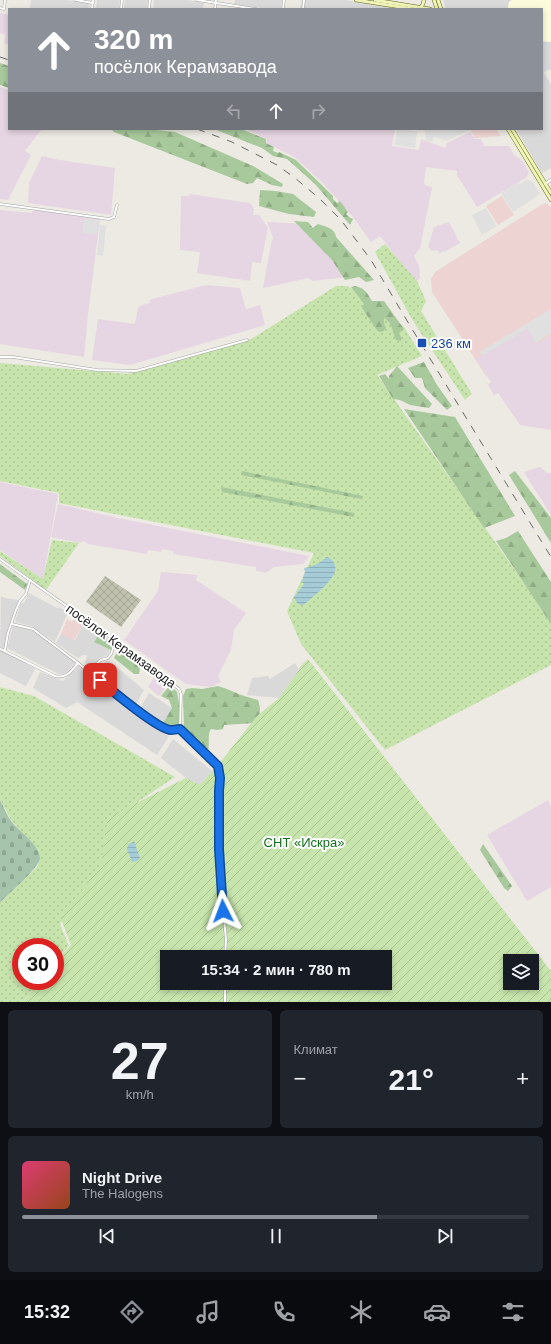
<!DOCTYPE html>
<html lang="ru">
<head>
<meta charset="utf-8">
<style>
	body { margin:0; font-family:Arial,sans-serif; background:#20242c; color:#f1f3f6; height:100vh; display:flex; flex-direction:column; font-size:15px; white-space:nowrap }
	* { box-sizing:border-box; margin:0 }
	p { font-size:13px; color:#9ea1a6 }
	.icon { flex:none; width:22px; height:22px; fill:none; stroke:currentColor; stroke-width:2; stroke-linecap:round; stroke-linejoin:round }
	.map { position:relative; height:1002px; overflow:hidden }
	.panel { display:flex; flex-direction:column; gap:8px; padding:8px; background:#0d0f14; flex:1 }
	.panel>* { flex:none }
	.hud { position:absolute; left:8px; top:8px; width:535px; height:122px; border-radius:0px; box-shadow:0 2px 6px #0003; background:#8c9099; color:#fff; overflow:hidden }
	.tools { position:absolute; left:503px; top:954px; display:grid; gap:8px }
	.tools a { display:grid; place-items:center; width:36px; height:36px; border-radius:0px; background:#171b24; box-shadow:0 2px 6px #0003; font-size:20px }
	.speed { position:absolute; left:12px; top:938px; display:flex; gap:8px; font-size:20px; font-weight:700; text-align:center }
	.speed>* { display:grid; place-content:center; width:52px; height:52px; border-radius:50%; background:#171b24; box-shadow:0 2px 6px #0003; line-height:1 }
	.speed .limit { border:6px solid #d22; background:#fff; color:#111 }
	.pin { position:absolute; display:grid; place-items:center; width:34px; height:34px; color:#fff; margin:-17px; border-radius:8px; box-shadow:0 2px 6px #0006 }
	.me { position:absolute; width:44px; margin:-22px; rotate:357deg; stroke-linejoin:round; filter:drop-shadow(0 0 3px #0008) }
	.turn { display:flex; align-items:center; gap:14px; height:84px; padding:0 20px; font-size:18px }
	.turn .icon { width:52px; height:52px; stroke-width:2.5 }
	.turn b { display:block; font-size:28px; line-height:34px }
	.lanes { display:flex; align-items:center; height:38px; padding:0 20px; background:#0003; justify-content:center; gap:20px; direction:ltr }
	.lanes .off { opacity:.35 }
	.big { font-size:30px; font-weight:600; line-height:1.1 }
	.panel .card { flex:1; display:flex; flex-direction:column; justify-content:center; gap:6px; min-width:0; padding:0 14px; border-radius:6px; background:#20242c }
	.panel .dial { align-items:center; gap:0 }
	.dial b { font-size:52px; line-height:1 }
	.song { display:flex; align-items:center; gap:12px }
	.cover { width:48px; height:48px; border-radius:6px; background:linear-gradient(135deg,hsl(340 70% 55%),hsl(20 70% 35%)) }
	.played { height:4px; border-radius:2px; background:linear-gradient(90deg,#8c9099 70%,#363941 70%) }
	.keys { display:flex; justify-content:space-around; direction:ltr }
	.heat { display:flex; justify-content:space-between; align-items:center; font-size:22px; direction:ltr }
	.panel .tiles { flex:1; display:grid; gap:8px; grid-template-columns:1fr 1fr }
	.card:last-child { grid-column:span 2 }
	.trip { position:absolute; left:160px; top:950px; width:232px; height:40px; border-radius:0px; background:#171b24; box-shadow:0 2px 6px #0003; font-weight:600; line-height:40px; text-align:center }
	.dock { display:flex; height:64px; justify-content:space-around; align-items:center; background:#090b0e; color:#9ea1a6 }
	.dock .icon { width:28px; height:28px }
	.dock .active { color:#8c9099 }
	.dock b { font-size:18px; color:#f1f3f6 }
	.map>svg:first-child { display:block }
	.residential { fill:#dad9d9 }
	.commercial { fill:#edd4d3 }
	.industrial { fill:#e6d5e2 }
	.education { fill:#fcfcdd }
	.construction { fill:url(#construction-cross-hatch) }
	.grass { fill:url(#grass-dots) }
	.forest { fill:url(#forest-firs) }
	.cemetery { fill:url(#cemetery-stones) }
	.garden { fill:url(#garden-furrows); fill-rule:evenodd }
	.parking { fill:#e0e0e0 }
	.water { fill:url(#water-rules) }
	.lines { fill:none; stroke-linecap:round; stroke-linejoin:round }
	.minor-casing { stroke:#a3a3a3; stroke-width:3 }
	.tertiary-casing { stroke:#a3a3a3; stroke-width:3.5 }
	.secondary-casing { stroke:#5f6a0d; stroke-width:4 }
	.minor { stroke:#fff; stroke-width:2 }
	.tertiary { stroke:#fff; stroke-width:2.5 }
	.secondary { stroke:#f1f4ba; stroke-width:3 }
	.rail { stroke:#6a6a6a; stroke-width:1; stroke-dasharray:8 8; stroke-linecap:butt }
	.route-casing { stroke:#114b97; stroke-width:10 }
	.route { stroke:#1a73e8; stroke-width:7 }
	.transit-dot { fill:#1a4fb4; stroke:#fff; stroke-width:1.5 }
	.labels { text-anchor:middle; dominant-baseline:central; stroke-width:4; stroke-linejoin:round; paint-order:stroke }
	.transit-label { font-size:13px; fill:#164399; stroke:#fff; text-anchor:start }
	.street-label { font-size:13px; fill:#1c1c1c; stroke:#fff }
	.park-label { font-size:13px; fill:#13711c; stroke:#fff }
</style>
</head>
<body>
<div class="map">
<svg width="551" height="1002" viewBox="0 0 551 1002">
	<defs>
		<pattern id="construction-cross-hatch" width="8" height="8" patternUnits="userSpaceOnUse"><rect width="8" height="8" fill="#c1c1af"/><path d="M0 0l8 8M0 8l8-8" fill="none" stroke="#a5a596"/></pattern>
		<pattern id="grass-dots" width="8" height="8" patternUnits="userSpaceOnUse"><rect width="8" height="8" fill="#c7e4ac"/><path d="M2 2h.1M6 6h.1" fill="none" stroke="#aac393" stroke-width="1.8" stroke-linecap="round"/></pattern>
		<pattern id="forest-firs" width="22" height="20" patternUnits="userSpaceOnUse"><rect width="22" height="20" fill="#a8c99b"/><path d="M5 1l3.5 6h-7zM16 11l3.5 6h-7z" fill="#90ac85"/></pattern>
		<pattern id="cemetery-stones" width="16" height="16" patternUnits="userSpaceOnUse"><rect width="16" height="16" fill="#a6c4ab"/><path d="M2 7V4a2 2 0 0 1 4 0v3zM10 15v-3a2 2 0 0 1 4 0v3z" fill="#8ea893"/></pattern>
		<pattern id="garden-furrows" width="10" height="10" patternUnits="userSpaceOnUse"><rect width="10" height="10" fill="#c7e4ac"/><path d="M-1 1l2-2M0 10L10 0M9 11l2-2" fill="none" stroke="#aac393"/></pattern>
		<pattern id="water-rules" width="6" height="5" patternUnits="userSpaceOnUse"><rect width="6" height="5" fill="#a6ccd8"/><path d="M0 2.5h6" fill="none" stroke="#8eafb9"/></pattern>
	</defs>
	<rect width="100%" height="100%" fill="#edeae3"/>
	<g class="residential">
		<path d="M31,0H67L89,3V9H30Z"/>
		<path d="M97,0H120L119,9H96Z"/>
		<path d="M125,0H148L147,9H124Z"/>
		<path d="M154,0H187L204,3L203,9H153Z"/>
		<path d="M235,0H282L281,9H268L234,4Z"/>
		<path d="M302,0H345L399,9H300Z"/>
		<path d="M443,0H512L509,2L508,9H446Z"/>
		<path d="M542,41L551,42V69L544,72L551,85V168L542,173L516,129H542Z"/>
		<path d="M29,593L57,608L59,607L68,612L55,642L31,626L15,622L21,603H24Z"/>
		<path d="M1,596L5,598L19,600L12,622L9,625L4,649L0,648Z"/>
		<path d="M83,624L106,637L111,648L107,655L100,658L90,667L85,663L87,655H83L78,658L56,643L61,634L75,640Z"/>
		<path d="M13,626L33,630L76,662L64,675L59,674L7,648Z"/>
		<path d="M0,651H4L35,669L26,686L0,673Z"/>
		<path d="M108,660L144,690L135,706L92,670Z"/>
		<path d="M295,663L299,670L279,698L247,695L252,678L268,676L270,679Z"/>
		<path d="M80,665L169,736L157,755L77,702L66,708L33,688L40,672L63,681Z"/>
		<path d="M149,693L172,708L163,723L140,708Z"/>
		<path d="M173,739L212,771L200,785L186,778L161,758Z"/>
	</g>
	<g class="commercial">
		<path d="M470,129H496L501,136L475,138Z"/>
		<path d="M502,196L514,215L498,225L486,206Z"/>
		<path d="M546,203L551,207V336L486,376L432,292L431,279L435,272L541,205Z"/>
		<path d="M67,619L72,622L74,619L83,624L74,640L61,634Z"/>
	</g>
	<g class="industrial">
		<path d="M0,13L9,15V45L4,43L6,35L0,33Z"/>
		<path d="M0,87L9,90V129H42L25,151L31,155L8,200L0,199Z"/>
		<path d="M245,129H395L392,146L419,150L421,139L445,148L447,143L470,132L475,139H481L484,146H509L514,155L522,160L529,172L527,177L477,207L457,175V171L426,167L424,182L425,185L432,187L420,248L414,256L419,265L420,278L416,282L380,236L371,242L353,217L322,182L293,156L266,143L267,139Z"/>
		<path d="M42,156L59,160L115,168L111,215L28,203L29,183Z"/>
		<path d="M190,194L250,203L254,208L253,215H259L268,228L261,263L252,262L250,281L197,273L200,252L180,250L181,196H189Z"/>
		<path d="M0,210L31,213L34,210L100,219L88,314L84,357L0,344Z"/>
		<path d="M267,222L304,224L347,277L313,281L308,278L263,288L272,239L274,240Z"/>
		<path d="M449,222L460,243L444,252L443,251L440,254L437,250L432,251L428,247L434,227Z"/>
		<path d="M206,285L240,288L246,309L260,305L265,325L130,365L92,360L98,319L135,324L138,308L142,305L150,303V300L152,299Z"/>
		<path d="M527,329L529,330L537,344L551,336V430L520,425L498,393L494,395L488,385L491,382L476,359Z"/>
		<path d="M540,467L547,473H551V515L524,472Z"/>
		<path d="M0,482L58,494L43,579L0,550Z"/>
		<path d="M58,504L118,518L309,556L303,564L274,567L266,573L256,571V567L173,554V551L162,549L161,552L148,550L147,554L88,544L83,541L80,543L51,537Z"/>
		<path d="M161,572L198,575L196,580L246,613L234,630L231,650L218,676L221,682L211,687L186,684L124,640L158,591Z"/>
		<path d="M155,676L166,686L159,696L148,687Z"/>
		<path d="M548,800L551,806V887L527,901L487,835Z"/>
	</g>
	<path class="education" d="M512,0H551V42L542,41V9H508L509,2Z"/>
	<path class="construction" d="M105,576L141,600L121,627L86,602Z"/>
	<g class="grass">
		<path d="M385,244L417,281L426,301L421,311L472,394L465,400L413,321L375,252Z"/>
		<path d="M336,286H348L404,327L422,356L377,375L551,621V665L385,750L301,644L287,611L314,553L59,503V493L0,481V363L128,374L251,339Z"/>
		<path d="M52,540L79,543L46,590L0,556V551L43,579Z"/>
		<path d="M0,687L34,696L175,777L110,820L100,868L60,924L69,946L55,962V947H21V981H39L22,1002H0V903L37,867L40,860L38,850L11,820L0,799Z"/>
	</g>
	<g class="forest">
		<path d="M0,63L9,66V88L0,85Z"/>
		<path d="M111,129H148L175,132L253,166L283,184L282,187L272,185L257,178L253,183L247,184L114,132Z"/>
		<path d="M214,129H241L266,139V143L274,147L273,151L278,153L279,152L296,160L333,196V199L337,203L340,201L348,212L346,214L349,217L353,219L350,225L315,184L287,159L273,156L262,148Z"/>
		<path d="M260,190L276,191L293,194L316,212L314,217L289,214L259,206Z"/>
		<path d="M294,221L308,222L313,228L318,224C326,227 335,228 336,237L374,280L366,282L359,277L345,280L332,260Z"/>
		<path d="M355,286C365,288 367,293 372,301H384L404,329L399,333L401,337V341L396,340C392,331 393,323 384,318V323L386,328L384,331L379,332L376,329L362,308L364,304L351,287Z"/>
		<path d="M424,362L437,385L452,406L447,410L425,388L422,378H415L408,368Z"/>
		<path d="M397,366L432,404L429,408L410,405L400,400L393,399L379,376L385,374L389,379V376Z"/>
		<path d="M404,409L455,417L515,516L484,528Z"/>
		<path d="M242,471L363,496L361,499L241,475Z"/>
		<path d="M515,471L551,518V543L509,475Z"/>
		<path d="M221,487L354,513V517L222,492Z"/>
		<path d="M518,531L551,582V624L496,541L506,538Z"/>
		<path d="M0,564L27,584L25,590L0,572Z"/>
		<path d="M87,623L110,641L112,647L111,650L94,642L98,636L84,626Z"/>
		<path d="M120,646L141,661L139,674H134L114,658Z"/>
		<path d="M170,685L177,692L179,703V727L171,728L163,723L172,708L169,700L161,696Z"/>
		<path d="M218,686L227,689L241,695L258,700C261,709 261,715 255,723L224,725L223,729L217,730L211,729C207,734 210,744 208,751L184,729L183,696L186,689L192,688L202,689Z"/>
		<path d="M483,844L512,886L508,891L504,888L480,850Z"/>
	</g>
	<path class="cemetery" d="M0,800C4,807 7,816 12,822C19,831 41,846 40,859C38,869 8,894 0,903Z"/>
	<path class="garden" d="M308,659L551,971V1002H22L40,981H55V963L71,945L61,919L101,863L108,817L186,778L200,785L222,760L257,716L279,698L299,670V668ZM167,957H385V983H167ZM510,961H532V983H510Z"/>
	<g class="parking">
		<path d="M397,129L417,131L415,148L395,145Z"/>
		<path d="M425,129H468L469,130L447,141L434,137L432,142L426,140Z"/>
		<path d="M528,179L530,182L532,181L540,194L513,212L501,193L519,182L520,184Z"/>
		<path d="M486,208L496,226L482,235L472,215Z"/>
		<path d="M84,218L99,220L97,234L82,233Z"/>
		<path d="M100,225L106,226L103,256L97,255Z"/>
		<path d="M551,309V333L536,343L529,330L527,329L482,356L480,352Z"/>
	</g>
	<g class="water">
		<path d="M327,557C330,558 333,560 334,563C342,576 313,596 305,604L301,605L297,603L294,597L304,584L302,581L305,572L304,568C314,567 320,562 327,557Z"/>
		<path d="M134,841L140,858L137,861L132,862L127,849L128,845Z"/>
	</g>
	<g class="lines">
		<g class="minor-casing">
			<g id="minor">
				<path d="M76,0L93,3"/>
				<path d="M197,0L256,9"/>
				<path d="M0,8L4,9L5,0"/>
				<path d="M92,9L93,0"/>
				<path d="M121,9L122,0"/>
				<path d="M149,9L150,0"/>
				<path d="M215,9L216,0"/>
				<path d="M283,9L284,0"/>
				<path d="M303,9L304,0"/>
				<path d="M0,204L109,219L114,217L117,205"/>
				<path d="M0,357H13L97,370L136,371L247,340"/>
				<path d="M0,559L116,641L179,689L181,694L180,729L183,732L218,766L220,778L219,791V862L226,940L225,957"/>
				<path d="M12,624L33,629L78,663L135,708L159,725L170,730L180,729"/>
				<path d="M0,649L55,676C67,679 71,671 78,663"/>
				<path d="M5,650L8,633L16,610L20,601L26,594L30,580"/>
				<path d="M88,671L101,660L108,658L111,654L116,641"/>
				<path d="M225,983V1002"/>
			</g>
		</g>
		<g class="tertiary-casing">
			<path id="tertiary" d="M545,184L551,180"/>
		</g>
		<g class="secondary-casing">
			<g id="secondary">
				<path d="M356,0L413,9"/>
				<path d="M375,0L430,9"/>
				<path d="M434,0L437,9"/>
				<path d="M438,0L441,9"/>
				<path d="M421,7L423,4L424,0"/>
				<path d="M508,129L551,200"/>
				<path d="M512,129L551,193"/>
			</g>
		</g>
		<use href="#minor" class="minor"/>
		<use href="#tertiary" class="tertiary"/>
		<use href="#secondary" class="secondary"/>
		<g class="rail">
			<path d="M0,57L9,60"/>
			<path d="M197,129L232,142L277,165L295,178L320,199L341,220L371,260L409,324L551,557"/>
		</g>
	</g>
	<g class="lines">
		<g class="route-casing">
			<path id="route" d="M100,680C111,690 159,730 171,730C174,730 178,729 180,729L183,732L218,766L220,778L219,791V849L223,911"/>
		</g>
		<use href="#route" class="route"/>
	</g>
	<rect class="transit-dot" x="417" y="338" width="10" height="10" rx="2"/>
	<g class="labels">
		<g class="transit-label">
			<text x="431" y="343">236 км</text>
		</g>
		<g class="street-label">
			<text transform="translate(121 646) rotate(36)">посёлок Керамзавода</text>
		</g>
		<g class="park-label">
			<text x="304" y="842">СНТ «Искра»</text>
		</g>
	</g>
</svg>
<div class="tools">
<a><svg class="icon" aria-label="layers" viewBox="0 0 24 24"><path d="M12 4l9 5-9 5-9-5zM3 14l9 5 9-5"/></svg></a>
</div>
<div class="speed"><div class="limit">30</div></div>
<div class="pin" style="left:100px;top:680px;background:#d93025"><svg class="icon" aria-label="arrive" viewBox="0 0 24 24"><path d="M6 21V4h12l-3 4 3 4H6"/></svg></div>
<svg class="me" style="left:223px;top:911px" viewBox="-20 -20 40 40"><path d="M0-17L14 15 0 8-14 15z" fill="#1a73e8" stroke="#fff" stroke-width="4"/></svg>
<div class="trip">15:34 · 2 мин · 780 m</div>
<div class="hud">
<div class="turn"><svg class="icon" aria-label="ahead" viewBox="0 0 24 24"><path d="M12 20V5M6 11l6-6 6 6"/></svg><div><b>320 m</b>посёлок Керамзавода</div></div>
<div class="lanes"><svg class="icon off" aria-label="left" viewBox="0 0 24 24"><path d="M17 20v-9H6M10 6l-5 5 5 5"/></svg><svg class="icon" aria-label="ahead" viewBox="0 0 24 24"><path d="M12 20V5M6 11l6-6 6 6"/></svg><svg class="icon off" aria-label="right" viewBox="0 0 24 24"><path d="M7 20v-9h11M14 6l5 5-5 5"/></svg></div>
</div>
</div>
<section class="panel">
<div class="tiles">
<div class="card dial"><b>27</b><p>km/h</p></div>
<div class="card"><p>Климат</p>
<div class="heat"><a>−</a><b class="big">21°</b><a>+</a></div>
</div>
<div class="card">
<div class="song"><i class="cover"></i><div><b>Night Drive</b><p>The Halogens</p></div></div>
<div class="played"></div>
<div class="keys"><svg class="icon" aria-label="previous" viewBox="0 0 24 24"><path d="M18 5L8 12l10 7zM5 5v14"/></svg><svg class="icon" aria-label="pause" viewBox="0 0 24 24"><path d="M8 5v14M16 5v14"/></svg><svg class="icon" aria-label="next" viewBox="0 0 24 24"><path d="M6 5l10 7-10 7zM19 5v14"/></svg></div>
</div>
</div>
</section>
<nav class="dock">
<b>15:32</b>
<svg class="icon active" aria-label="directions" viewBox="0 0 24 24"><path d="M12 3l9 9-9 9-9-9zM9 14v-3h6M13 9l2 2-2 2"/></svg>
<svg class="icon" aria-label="music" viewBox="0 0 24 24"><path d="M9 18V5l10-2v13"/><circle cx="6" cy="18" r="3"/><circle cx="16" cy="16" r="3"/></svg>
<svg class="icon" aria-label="phone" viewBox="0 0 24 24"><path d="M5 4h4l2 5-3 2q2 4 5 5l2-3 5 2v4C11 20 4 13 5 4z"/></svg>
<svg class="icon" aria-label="climate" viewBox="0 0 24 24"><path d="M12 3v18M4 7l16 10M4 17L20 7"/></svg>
<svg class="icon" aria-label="car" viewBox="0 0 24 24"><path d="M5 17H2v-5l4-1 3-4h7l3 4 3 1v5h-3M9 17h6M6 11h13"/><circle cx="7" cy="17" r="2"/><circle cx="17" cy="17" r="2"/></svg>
<svg class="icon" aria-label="filters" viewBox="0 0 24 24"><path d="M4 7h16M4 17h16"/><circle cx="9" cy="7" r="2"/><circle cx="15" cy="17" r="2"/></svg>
</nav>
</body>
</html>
